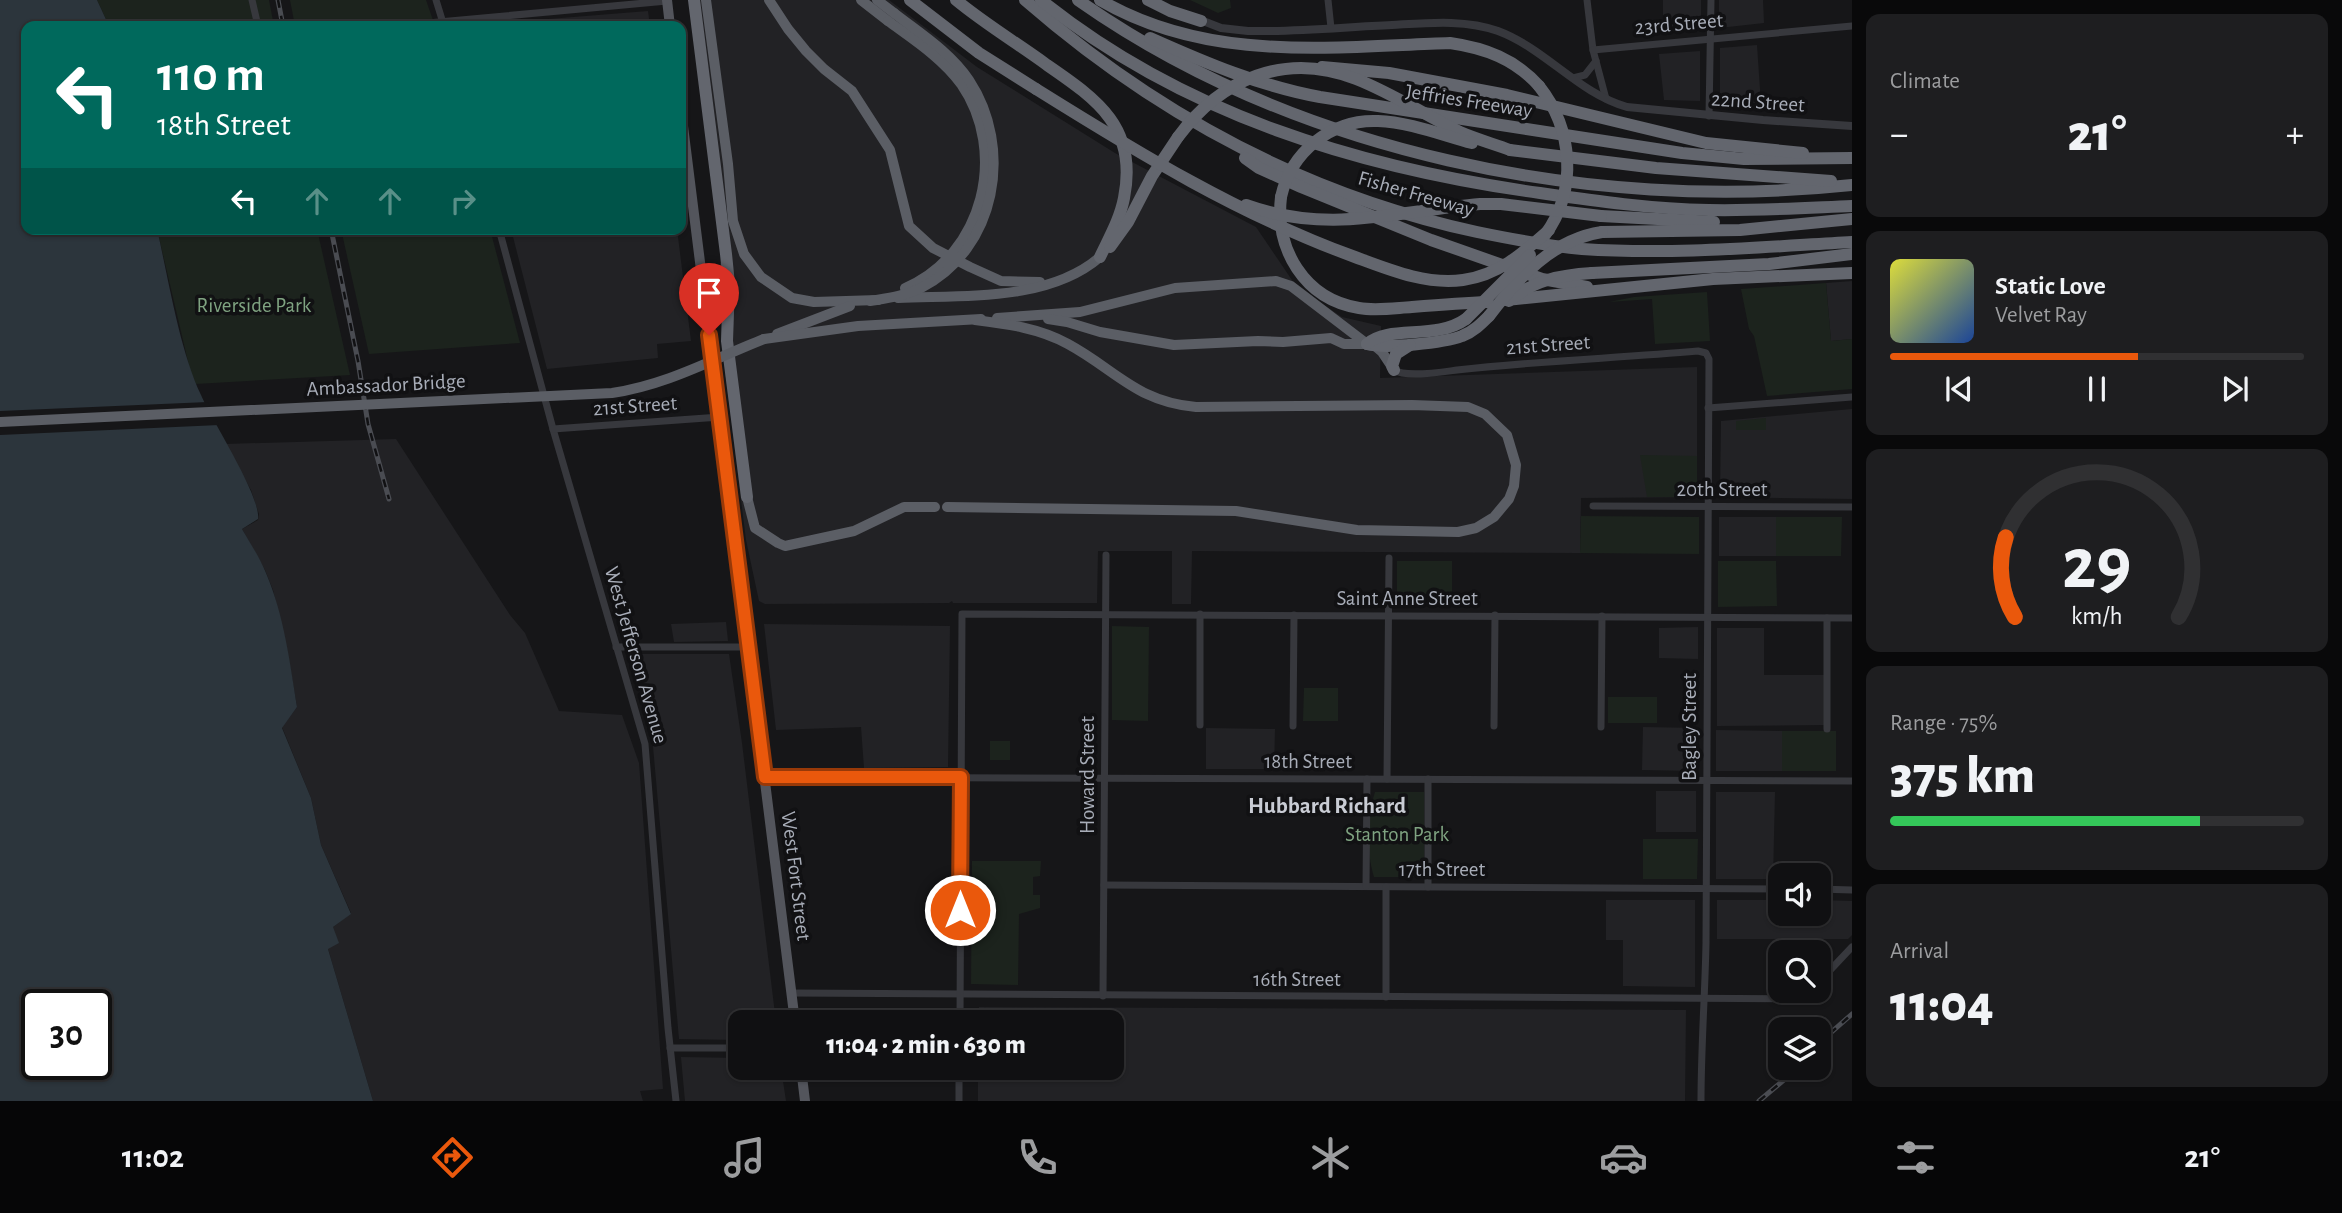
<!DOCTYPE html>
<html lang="en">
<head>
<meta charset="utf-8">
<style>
	body { margin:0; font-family:"Alegreya Sans",sans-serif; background:#1e1e20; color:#f1f3f6; height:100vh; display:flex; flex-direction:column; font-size:26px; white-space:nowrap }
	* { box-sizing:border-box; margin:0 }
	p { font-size:23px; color:#9c9d9f }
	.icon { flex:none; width:38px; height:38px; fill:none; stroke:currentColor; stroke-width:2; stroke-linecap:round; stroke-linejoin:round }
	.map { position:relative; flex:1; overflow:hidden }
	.details { display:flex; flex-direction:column; gap:14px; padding:14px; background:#09090a; width:490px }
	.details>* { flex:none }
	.top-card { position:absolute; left:21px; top:21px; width:665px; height:214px; border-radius:14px; box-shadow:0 2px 5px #0004,0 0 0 2px #303032; background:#00695c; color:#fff; overflow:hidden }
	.buttons { position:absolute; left:1768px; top:863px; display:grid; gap:14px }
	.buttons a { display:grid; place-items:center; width:63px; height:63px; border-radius:14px; background:#101012; box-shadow:0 2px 5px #0004,0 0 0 2px #303032; font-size:35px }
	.speed { position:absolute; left:21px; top:989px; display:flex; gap:14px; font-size:35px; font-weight:700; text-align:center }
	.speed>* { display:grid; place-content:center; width:91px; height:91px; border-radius:50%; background:#101012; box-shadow:0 2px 5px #0004,0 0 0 2px #303032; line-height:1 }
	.speed .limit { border:4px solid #111; border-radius:10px; background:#fff; color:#111 }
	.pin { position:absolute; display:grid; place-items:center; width:60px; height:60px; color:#fff; margin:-72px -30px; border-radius:50% 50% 50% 0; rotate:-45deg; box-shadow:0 0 7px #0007 }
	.pin .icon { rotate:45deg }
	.me { position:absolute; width:77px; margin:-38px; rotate:0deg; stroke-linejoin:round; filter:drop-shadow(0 0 5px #0008) }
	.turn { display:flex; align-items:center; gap:24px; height:147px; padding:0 21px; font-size:32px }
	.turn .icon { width:91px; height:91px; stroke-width:2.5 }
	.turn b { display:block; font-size:49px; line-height:60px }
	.lanes { display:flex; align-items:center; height:66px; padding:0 21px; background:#0003; justify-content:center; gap:35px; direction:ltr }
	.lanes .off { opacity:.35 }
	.big { font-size:52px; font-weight:800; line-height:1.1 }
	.details .card { flex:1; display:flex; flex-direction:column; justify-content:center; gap:10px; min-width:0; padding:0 24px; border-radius:14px; background:#1e1e20 }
	.details .dial { align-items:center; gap:0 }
	.dial svg { height:182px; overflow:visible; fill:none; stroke:#303032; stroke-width:7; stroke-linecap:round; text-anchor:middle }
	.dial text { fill:#f1f3f6; stroke:none }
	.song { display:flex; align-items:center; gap:21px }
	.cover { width:84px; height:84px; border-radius:10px; background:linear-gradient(135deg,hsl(60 70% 55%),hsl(220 70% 35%)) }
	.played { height:7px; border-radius:4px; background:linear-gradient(90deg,#ea580c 60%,#303032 60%) }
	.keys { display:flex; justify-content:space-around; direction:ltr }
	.heat { display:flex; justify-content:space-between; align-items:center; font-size:38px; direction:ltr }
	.charge { height:10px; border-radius:5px; background:linear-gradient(90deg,#34c759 75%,#303032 0) }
	.trip { position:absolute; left:728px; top:1010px; width:396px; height:70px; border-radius:14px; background:#101012; box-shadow:0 2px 5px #0004,0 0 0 2px #303032; font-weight:800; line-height:70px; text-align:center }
	.menu { display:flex; height:112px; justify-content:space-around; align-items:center; background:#060607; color:#9c9d9f }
	.menu .icon { width:49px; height:49px }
	.menu .on { color:#ea580c }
	.menu b { font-size:32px; color:#f1f3f6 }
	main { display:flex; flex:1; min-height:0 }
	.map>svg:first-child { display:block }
	.built { fill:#222225 }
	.green { fill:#1c231d }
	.water { fill:#2c353c; fill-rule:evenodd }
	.pier { fill:#161618 }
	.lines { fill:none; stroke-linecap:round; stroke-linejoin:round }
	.minor { stroke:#37383d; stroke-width:7 }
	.tertiary { stroke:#37383d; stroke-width:8 }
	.primary { stroke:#53555c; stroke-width:10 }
	.trunk { stroke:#5b5e65; stroke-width:10 }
	.motorway { stroke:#63666e; stroke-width:12 }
	.rail-casing { stroke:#4a4c52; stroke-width:5 }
	.rail { stroke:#111113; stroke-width:2.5; stroke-dasharray:8; stroke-linecap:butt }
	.trunk-bridge { stroke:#5b5e65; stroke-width:10 }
	.motorway-bridge { stroke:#63666e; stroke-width:12 }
	.route-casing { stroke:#983908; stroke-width:18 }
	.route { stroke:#ea580c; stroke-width:12 }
	.labels { text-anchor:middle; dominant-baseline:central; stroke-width:7; stroke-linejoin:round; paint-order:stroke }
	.street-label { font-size:21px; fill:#a8adb8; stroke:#111113 }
	.park-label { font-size:21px; fill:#7fa381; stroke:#111113 }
	.neighbourhood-label { font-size:23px; font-weight:bold; fill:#c9ccd4; stroke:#111113 }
</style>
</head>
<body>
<main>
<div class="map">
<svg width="1852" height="1101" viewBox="0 0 1852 1101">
	<rect width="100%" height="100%" fill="#161618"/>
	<g class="built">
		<path d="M699,0H889L977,67L1115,153L1256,227L1296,286L1342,317L1381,326L1380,378L1697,367V497L1581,498L1580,553L1192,551L1191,604H1172V551H1098L1097,603H953L952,601L949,603L765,604L759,601L746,540L721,338L722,290L720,263L731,262Z"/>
		<path d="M1663,0H1701V29L1663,33Z"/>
		<path d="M1719,0H1763L1764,23L1719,28Z"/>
		<path d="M648,11L650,26H460Z"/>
		<path d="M1757,45L1761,104L1720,99V48Z"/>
		<path d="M1700,51V101L1664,100L1659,54Z"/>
		<path d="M511,229H677L691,341L657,344L658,358L547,369Z"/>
		<path d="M1852,281V339L1831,341L1826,283Z"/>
		<path d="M1852,409V499L1720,497L1721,421Z"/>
		<path d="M396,439L510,615L525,633L559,711L622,715L639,763L663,1089L640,1091L643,1101H373L328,949L333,927L351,913L321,845L311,798L282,727L297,707L287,649L273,590L265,570L242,529L258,520L259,514L251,490L225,444Z"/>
		<rect x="1719" y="517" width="57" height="39"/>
		<path d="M726,622L728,641L674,642L671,624Z"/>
		<path d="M764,624L950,626L948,767L864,768L861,727L776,730Z"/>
		<path d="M1698,627V659L1659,658V628Z"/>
		<path d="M1717,628H1764V675H1824V725L1717,726Z"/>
		<path d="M629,654H729L742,743L776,1022H740V1040L679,1039L652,735Z"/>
		<path d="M1643,727L1698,728L1697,771L1642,770Z"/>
		<path d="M1206,728L1275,729L1274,769H1206Z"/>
		<path d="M1716,730L1782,731V771H1716Z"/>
		<rect x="1656" y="791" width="40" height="41"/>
		<path d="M1716,792H1775L1773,879H1716Z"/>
		<path d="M1606,900H1695V987L1623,986V940H1606Z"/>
		<path d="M1717,900H1780V914H1818V900L1852,901V935L1848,939H1717Z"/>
		<path d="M979,1007L1686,1010L1685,1101H978V1068H1111V1022H979Z"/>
		<path d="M681,1057L740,1058V1068H781L786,1101H685Z"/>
	</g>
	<g class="green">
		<path d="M97,0H269L274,26H109Z"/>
		<path d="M290,0H426L435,26H295Z"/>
		<path d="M1190,0H1230L1231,8L1218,13Z"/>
		<path d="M157,229H317L350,375L196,384L190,370Z"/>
		<path d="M341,229H490L520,343L369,354Z"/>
		<path d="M1826,283L1831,341L1852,339V389L1767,396L1754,336L1749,329L1741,289Z"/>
		<path d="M1707,292L1710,341L1655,344L1652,299L1609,302L1634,297Z"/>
		<path d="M1766,418V430H1736V421Z"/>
		<path d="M1640,455L1697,456V497H1647Z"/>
		<path d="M1581,516L1699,517V554L1580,553Z"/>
		<path d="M1776,517H1842L1841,556H1776Z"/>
		<rect x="1397" y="561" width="55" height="43"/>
		<path d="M1718,561H1776L1777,606L1718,607Z"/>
		<path d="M1112,626L1149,627L1148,721L1112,720Z"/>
		<path d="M1304,688H1338V721H1303Z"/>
		<rect x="1608" y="697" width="49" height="26"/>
		<rect x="1782" y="731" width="54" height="40"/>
		<rect x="990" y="741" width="20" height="19"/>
		<path d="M1375,792H1424V877H1374C1366,852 1367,816 1375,792Z"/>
		<path d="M1643,839H1698L1697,879H1643Z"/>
		<path d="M972,861H1041L1040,876L1033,877V895H1040V908L1019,914L1018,985L971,984Z"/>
	</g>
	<path class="water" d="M0,0H97L109,26H26V229H157C169,281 179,348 201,395C213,423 261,496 258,519L242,529C250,543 260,558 266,573C284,615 290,663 297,707L282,728L311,798L321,845L351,914L333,927L339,943L328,949L373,1101H0ZM37,1004H96V1064H37Z"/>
	<path class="pier" d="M208,402L219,425L0,435V411Z"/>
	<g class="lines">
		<g class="minor">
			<path d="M252,0L258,26"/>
			<path d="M436,0L444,26"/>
			<path d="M1328,0L1331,28"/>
			<path d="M1587,0L1593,50L1606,99"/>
			<path d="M395,26L667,1"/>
			<path d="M1593,50L1852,26"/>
			<path d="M1573,78L1585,75L1596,61"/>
			<path d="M1709,116L1711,0"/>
			<path d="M499,229L553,429L645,744L668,1028L676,1101"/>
			<path d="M1394,370C1406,378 1442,372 1457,370C1537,361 1618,358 1698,351L1706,353L1709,359L1706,943C1705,995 1701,1048 1701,1101"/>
			<path d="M1708,408L1852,397"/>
			<path d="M553,429L720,417"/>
			<path d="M1593,506L1852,507"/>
			<path d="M616,647H748"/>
			<path d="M1200,725V614"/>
			<path d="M1293,726L1294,615"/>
			<path d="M1494,726L1495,615"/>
			<path d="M1601,727L1602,616"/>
			<path d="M1827,729V618"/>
			<path d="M765,777L1852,781"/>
			<path d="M1387,779L1389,558"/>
			<path d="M1104,885L1780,889"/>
			<path d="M1366,886L1367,779"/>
			<path d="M1428,887V779"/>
			<path d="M1818,889L1852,890"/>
			<path d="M1818,983L1852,947"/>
			<path d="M791,993L1802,999L1811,990"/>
			<path d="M1103,996L1106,555"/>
			<path d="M1386,997V887"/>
			<path d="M960,1022L962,614L1852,618"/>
			<path d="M670,1048H740"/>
			<path d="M959,1101V1068"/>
		</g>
		<path class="tertiary" d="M1198,19L1221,28L1248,31C1296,32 1344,27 1392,25C1427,23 1465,19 1498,31C1546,49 1578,93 1627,107L1763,120L1852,126"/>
		<g class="primary">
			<path d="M667,0L670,26"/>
			<path d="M681,110L795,1022"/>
			<path d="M801,1068L805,1101"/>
		</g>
		<g class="trunk">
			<path d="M706,0L728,164L733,221L744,254L761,277L792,298L814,302L878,300"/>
			<path d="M769,0L788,29L806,51L824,69L852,91L890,150L909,226L933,248L970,267L1001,281L1040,282"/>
			<path d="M861,0L888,21"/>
			<path d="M877,0L894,13"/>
			<path d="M898,298C963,295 1048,302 1100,257"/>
			<path d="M997,318L1080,312L1175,288L1276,281L1291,286L1367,344"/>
			<path d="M1048,319L1067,322L1100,332L1174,345L1258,341L1283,342L1331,338L1344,344H1366"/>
			<path d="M777,334L850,306"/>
			<path d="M764,339L858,326L981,319"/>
			<path d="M1375,346L1382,352L1394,370"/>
			<path d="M747,497L755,528L778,543L785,546L854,531L904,507H935"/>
			<path d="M947,507L1236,511L1357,530L1458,532L1476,528L1494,517L1509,499L1514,486L1516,465L1507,435L1485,414L1468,407L1412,405L1196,407C1137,402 1116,370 1068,344C1039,328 1007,324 975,320"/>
		</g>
		<g class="motorway">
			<path d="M694,0L726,254L729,284L727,341L747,497"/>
			<path d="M910,0L979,53L1036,89"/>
			<path d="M956,0C985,24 1017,43 1047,65C1098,100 1138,128 1124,198C1120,219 1109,238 1100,257"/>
			<path d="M1025,0C1157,115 1306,195 1477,232C1511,239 1547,246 1582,249C1672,255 1762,247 1852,242"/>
			<path d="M1041,0C1184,115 1360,168 1540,193C1596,201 1652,209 1709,210C1756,211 1804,208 1852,206"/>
			<path d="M1078,0C1296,153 1589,213 1852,185"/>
			<path d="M1100,0C1208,63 1330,47 1450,43C1485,48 1515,59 1539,86"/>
			<path d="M1148,0L1170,11L1201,21"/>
			<path d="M1150,38C1206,63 1260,86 1320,97L1682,153L1744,159L1852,158"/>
			<path d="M1322,67L1389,73L1507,95L1706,143L1803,153"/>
			<path d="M1510,150L1656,168L1831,181"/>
			<path d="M1245,158L1259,168L1301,187L1431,240L1542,279L1587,287"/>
			<path d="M1281,197C1275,249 1304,299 1359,308C1376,311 1395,308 1412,307C1437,305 1463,303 1488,302"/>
			<path d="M1601,216L1714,222"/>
			<path d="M1602,232L1740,230L1852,219"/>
			<path d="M1110,247L1128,222L1152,176L1178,137"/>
			<path d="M1592,273L1769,264L1852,254"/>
			<path d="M1506,300L1713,279L1852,273"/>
			<path d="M1367,344C1385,349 1444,343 1462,336C1473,332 1481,324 1489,316"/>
			<path d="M1367,344C1390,324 1435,341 1466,319"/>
			<path d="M1394,370L1392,366L1396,354L1410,345"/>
		</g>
		<g class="rail-casing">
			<g id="rail">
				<path d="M278,0L283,26"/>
				<path d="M331,229L358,361L368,424L389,499"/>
				<path d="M1818,1044L1852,1014"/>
				<path d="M1759,1101L1798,1068"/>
			</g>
		</g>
		<use href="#rail" class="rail"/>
		<g class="trunk-bridge">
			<path d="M888,21C914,40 942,58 961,84C1008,152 984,254 905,288"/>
			<path d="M870,301C888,298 905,296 921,288C997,249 1014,148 969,80C950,52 921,34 894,13"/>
			<path d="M0,422L612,393C667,385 713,359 764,339"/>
		</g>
		<g class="motorway-bridge">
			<path d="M1539,86C1573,129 1578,190 1545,235"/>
			<path d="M1036,89C1140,154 1240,215 1355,257C1390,270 1426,285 1463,280C1499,275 1523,253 1549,230"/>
			<path d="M1178,137C1221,79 1285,51 1356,79C1392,93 1425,115 1460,132C1476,139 1494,144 1510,150"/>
			<path d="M1281,197C1291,152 1331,119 1378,121C1409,122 1442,135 1472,143"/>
			<path d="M1246,205C1330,235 1396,211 1480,204H1501L1601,216"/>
			<path d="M1509,301C1534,280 1560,275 1592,273"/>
			<path d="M1489,316C1518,278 1553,239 1602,232"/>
			<path d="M1466,319L1530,255"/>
		</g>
	</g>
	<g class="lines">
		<g class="route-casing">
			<path id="route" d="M709,335L765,777H961L960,910"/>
		</g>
		<use href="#route" class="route"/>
	</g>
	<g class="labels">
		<g class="street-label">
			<text transform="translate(1679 24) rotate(-5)">23rd Street</text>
			<text transform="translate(1469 101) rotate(9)">Jeffries Freeway</text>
			<text transform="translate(1758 102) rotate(4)">22nd Street</text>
			<text transform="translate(1416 194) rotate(16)">Fisher Freeway</text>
			<text transform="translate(1548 345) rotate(-4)">21st Street</text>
			<text transform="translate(386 385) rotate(-3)">Ambassador Bridge</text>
			<text transform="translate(635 406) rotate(-4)">21st Street</text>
			<text x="1722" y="489">20th Street</text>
			<text x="1407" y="598">Saint Anne Street</text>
			<text transform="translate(636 655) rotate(74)">West Jefferson Avenue</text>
			<text transform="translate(1689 727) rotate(-90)">Bagley Street</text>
			<text x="1308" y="761">18th Street</text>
			<text transform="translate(1087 775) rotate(-90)">Howard Street</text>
			<text x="1442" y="869">17th Street</text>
			<text transform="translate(796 876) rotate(83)">West Fort Street</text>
			<text x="1297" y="979">16th Street</text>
		</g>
		<g class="park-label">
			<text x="254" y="305">Riverside Park</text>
			<text x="1397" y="834">Stanton Park</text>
		</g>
		<g class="neighbourhood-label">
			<text x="1327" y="806">Hubbard Richard</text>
		</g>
	</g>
</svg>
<div class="buttons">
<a><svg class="icon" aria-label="sound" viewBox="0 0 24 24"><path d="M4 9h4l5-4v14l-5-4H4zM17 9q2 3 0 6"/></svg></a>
<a><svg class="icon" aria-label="search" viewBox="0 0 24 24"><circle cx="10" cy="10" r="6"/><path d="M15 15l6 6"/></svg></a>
<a><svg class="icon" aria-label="layers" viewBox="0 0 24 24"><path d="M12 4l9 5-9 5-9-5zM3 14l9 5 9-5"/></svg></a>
</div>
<div class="speed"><div class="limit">30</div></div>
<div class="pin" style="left:709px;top:335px;background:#d93025"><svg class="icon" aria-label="arrive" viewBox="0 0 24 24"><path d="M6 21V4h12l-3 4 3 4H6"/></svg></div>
<svg class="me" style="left:960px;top:910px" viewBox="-20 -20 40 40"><circle r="17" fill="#ea580c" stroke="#fff" stroke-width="3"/><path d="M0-11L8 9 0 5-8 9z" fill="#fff"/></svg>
<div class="trip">11:04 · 2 min · 630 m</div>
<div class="top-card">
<div class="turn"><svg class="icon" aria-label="left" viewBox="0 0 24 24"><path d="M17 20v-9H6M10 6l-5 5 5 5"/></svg><div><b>110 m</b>18th Street</div></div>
<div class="lanes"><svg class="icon" aria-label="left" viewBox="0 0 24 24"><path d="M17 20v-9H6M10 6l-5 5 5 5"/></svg><svg class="icon off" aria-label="ahead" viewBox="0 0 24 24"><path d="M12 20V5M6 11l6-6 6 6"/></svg><svg class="icon off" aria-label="ahead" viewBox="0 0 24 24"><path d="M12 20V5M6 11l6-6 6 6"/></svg><svg class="icon off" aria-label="right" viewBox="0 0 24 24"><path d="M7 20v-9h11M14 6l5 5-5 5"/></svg></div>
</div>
</div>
<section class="details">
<div class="card"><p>Climate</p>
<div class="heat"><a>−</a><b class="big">21°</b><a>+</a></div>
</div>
<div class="card">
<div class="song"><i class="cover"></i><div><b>Static Love</b><p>Velvet Ray</p></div></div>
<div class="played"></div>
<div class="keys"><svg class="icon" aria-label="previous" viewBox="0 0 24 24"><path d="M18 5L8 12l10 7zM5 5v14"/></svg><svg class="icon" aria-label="pause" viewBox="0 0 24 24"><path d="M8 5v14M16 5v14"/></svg><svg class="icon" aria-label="next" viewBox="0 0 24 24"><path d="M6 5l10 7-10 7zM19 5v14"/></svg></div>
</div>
<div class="card dial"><svg viewBox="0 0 100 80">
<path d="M14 69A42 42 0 1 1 86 69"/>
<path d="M14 69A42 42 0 0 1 10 34" stroke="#ea580c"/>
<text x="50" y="56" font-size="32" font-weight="700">29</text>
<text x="50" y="72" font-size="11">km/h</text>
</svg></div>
<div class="card"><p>Range · 75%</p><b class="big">375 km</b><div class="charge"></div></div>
<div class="card"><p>Arrival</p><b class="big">11:04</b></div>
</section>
</main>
<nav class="menu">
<b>11:02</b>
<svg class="icon on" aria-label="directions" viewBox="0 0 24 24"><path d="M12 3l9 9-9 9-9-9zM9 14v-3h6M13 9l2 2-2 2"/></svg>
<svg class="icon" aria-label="music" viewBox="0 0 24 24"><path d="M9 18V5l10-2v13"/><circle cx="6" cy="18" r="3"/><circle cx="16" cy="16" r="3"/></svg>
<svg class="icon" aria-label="phone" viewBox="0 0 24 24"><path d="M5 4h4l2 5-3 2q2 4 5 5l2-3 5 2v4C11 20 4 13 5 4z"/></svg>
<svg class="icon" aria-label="climate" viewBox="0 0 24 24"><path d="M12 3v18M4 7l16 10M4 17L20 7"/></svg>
<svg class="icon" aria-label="car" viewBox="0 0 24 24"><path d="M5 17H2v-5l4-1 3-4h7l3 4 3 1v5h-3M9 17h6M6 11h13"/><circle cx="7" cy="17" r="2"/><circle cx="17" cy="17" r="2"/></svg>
<svg class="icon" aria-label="filters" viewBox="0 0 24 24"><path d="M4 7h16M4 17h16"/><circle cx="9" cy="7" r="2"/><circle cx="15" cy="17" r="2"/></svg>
<b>21°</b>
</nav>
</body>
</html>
